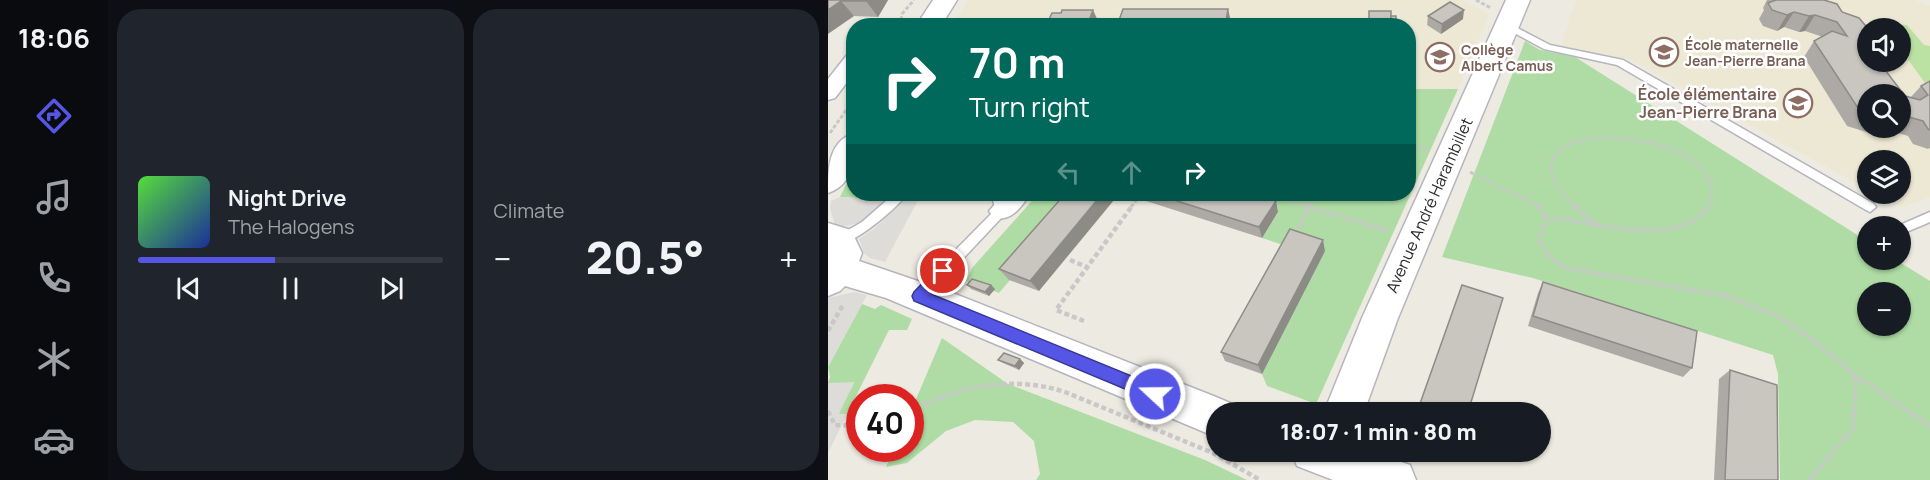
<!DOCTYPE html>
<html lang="en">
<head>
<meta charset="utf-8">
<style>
	body { margin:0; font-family:Manrope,sans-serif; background:#20242c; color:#f1f3f6; height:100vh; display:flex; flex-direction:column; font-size:22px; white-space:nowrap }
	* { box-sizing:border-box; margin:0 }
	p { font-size:20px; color:#9ea1a6 }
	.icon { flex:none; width:33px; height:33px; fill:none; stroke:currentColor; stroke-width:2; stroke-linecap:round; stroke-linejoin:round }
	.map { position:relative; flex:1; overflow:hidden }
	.panel { display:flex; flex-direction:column; gap:9px; padding:9px; background:#0d0f14; width:720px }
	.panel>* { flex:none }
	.top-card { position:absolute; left:18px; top:18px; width:570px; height:183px; border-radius:24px; box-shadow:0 2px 4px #0004; background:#00695c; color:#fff; overflow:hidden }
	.tools { position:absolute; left:1029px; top:18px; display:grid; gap:12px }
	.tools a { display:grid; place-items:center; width:54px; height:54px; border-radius:50%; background:#171b24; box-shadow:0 2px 4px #0004; font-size:30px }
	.speed { position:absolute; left:18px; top:384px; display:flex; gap:12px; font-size:30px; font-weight:700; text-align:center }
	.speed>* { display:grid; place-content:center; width:78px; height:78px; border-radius:50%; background:#171b24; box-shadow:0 2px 4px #0004; line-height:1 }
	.speed .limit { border:9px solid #d22; background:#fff; color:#111 }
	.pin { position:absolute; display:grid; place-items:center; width:51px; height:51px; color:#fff; margin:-26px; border:3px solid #fff; border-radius:50%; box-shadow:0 2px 6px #0007 }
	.me { position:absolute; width:66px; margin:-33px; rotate:291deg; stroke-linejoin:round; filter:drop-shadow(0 0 4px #0008) }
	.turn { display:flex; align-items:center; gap:21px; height:126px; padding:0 24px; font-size:27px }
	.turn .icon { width:78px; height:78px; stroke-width:2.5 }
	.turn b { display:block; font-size:42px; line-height:51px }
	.lanes { display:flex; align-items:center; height:57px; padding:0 24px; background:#0003; justify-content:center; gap:30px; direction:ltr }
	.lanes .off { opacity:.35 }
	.big { font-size:45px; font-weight:800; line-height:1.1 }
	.panel .tile { flex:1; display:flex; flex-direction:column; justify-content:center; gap:9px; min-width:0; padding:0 21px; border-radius:24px; background:#20242c }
	.song { display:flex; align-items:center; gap:18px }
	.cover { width:72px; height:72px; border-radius:9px; background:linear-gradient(135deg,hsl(110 70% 55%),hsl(230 70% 35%)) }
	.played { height:6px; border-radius:3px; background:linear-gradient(90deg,#5556e6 45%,#363941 45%) }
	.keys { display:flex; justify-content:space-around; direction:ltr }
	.heat { display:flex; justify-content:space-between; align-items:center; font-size:33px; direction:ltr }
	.panel .tiles { flex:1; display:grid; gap:9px; grid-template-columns:repeat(2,1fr) }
	.trip { position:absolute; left:378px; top:402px; width:345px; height:60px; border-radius:30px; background:#171b24; box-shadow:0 2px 4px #0004; font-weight:800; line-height:60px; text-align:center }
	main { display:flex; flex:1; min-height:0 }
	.menu { display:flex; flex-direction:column; width:108px; justify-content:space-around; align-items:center; background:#090b0e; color:#9ea1a6 }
	.menu .icon { width:42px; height:42px }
	.menu .selected { color:#5556e6 }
	.menu b { font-size:27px; color:#f1f3f6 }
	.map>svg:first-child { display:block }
	.education { fill:#ece8d3; fill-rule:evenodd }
	.green { fill:#aedca4; fill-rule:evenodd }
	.pitch { fill:#bbe2a2 }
	.plaza { fill:#dddcd8 }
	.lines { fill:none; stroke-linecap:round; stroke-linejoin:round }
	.lane-casing { stroke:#b5b5bf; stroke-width:3 }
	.street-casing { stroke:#b5b5bf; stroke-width:3 }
	.secondary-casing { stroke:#b5b5bf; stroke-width:3 }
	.path-far1 { stroke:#c8c8c8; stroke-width:3; stroke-dasharray:4 2; stroke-linecap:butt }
	.path { stroke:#c8c8c8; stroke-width:4.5; stroke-dasharray:5 3; stroke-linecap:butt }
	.lane { fill:#fff; fill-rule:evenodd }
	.street { fill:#fff; fill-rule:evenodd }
	.secondary { fill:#fff; fill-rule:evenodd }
	.wall { fill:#adaaa5; fill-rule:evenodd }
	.shaded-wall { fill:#8d8b86 }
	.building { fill:#c9c6c0; stroke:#8d8b86; stroke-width:1.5 }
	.route { fill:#5556e6; stroke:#373896; stroke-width:1.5 }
	.labels { text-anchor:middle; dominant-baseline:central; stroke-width:5; stroke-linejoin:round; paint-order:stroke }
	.far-education-label { font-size:14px; font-weight:bold; fill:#785e54; stroke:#fff; text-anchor:start }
	.education-label { font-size:16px; font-weight:bold; fill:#785e54; stroke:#fff; text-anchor:end }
	.street-label { font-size:16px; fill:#2d2d2d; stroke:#fff }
</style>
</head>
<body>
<main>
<nav class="menu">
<b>18:06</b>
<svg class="icon selected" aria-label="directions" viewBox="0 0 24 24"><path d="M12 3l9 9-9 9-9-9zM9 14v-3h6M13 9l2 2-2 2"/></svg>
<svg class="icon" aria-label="music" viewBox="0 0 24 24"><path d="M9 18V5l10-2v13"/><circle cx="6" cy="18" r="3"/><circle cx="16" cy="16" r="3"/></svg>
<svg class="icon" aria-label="phone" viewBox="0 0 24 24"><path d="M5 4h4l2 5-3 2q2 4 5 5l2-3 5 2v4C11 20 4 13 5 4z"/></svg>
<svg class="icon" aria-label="climate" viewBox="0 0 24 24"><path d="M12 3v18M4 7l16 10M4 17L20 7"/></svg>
<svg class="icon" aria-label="car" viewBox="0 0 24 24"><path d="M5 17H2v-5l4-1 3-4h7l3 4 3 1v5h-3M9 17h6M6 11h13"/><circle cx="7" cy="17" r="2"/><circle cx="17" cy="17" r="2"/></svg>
</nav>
<section class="panel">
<div class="tiles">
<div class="tile">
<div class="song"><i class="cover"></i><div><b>Night Drive</b><p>The Halogens</p></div></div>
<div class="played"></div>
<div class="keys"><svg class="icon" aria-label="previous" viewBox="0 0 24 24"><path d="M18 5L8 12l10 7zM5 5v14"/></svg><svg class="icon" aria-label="pause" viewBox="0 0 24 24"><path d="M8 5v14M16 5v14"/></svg><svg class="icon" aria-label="next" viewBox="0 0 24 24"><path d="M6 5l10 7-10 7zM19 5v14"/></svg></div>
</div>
<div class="tile"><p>Climate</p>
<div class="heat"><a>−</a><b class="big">20.5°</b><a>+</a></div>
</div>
</div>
</section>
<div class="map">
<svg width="1102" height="480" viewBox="0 0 1102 480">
	<rect width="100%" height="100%" fill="#edeae1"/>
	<g class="education">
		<path d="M141,0H634L661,14L630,89H581L580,26H123Z"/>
		<path d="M748,0H1086L1102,6V197L1074,207L1049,194H1072V160H1040L1039,189L801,59L733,46ZM1040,28H1072V62H1040ZM1040,94H1072V128H1040Z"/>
	</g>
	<g class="green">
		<path d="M697,41L712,50L747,57L1039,241L1040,260H1068L1102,281V480H952L950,374L945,355L705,278L614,257ZM1040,292H1072V326H1040Z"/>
		<path d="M581,89H630L488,404L439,386L434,374L496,251L464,241L452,244L434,238L450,213L391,194H580Z"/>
		<path d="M25,170L26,194H57L51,199L12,197Z"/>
		<path d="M210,194H255L171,293L138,281L144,268Z"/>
		<path d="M34,304L47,309L53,305L84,319L79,330H61L19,414H10L26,383H0L2,377L0,367Z"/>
		<path d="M114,338L180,384L377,460L419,480H208L212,474L206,441L185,422L147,420L118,431L79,463L58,467L66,449L82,448L83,411Z"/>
	</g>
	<path class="pitch" d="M1063,24L1079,25L1096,45L1102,46V90L1073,50V45H1079L1073,37L1072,28H1066Z"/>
	<g class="plaza">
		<path d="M12,197L58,200L34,222L14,227L7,225L2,208L3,201Z"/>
		<path d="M79,197L90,200L57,262L42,258L36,253L31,239L46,229Z"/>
		<path d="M27,292L39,295L0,367V298Z"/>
		<path d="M26,382L11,414H19L0,453V383Z"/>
	</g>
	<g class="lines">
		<g class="lane-casing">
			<g id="lane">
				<path d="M680,23L722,45L795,60L1046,204L1048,207L1042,212L1038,210L789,65L716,49L677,28L675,26Z"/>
				<path d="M66,194H79C70,207 23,248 8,243L6,240L8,237L34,222Z"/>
				<path d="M164,194H174L179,211L177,214L97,299L92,301L87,299L86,295L87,291L167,210Z"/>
				<path d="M1102,212V222L1076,233L1072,232V225Z"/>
			</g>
		</g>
		<g class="street-casing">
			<g id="street">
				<path d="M26,53V73L7,98L0,100V79L19,55Z"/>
				<path d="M176,194H201C194,208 181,223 165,217L161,211Z"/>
			</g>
		</g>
		<g class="secondary-casing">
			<g id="secondary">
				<path d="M105,0H129L113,26H88Z"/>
				<path d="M678,0H702L570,318L536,412H496L534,318Z"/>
				<path d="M26,133C26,157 27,184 0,193C0,169 0,142 26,133Z"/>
				<path d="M0,223L23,230L34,253L31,261L122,292L388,397L402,403L406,412H388V437L58,298L17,286L12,291L0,296Z"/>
				<path d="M463,452H544L582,465L588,480H505L469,466Z"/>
			</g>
		</g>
		<g class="path-far1">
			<path d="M648,0L663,8"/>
			<path d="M56,26L71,21"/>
			<path d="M72,26L74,14L86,0"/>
			<path d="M2,133L26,99"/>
			<path d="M580,140L599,151"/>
			<path d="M642,172L712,207"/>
			<path d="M303,207L313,194"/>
			<path d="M447,207L453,198L483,207"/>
			<path d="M481,207L488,194"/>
			<path d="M748,207C641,107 917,123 880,207"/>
		</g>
		<g class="path">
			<path d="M478,206L561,231"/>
			<path d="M710,206L719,219"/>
			<path d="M747,206L769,225"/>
			<path d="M447,208L448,206"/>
			<path d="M769,225C800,231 861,238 880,206"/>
			<path d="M769,225L738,219H719C705,245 715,254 738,268L898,296L952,317L988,342L1028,376L1102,426"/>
			<path d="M465,234L469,231L482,206"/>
			<path d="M242,260L259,267"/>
			<path d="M256,321L228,310L304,206"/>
			<path d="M0,331L16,303"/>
			<path d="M0,411L7,425L32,426"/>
			<path d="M82,412C129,386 185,375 237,392L385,453L432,480"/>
			<path d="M982,480L1025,428L1028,377"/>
		</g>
		<use href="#lane" class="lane"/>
		<use href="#street" class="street"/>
		<use href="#secondary" class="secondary"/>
	</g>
	<g class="wall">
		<path d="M0,0H60L50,17L26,16Z"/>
		<path d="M939,0H996L1040,28V62H1070L1067,66L1057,70L1077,96L1082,98L1093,86L1102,81V148L1100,149L1085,144L1080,136L1067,132L1057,138L1019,126L976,57L986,41L995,37L977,31L971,32L956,27L949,31L935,26L931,19L936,10L935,8ZM1040,94H1072V128H1040Z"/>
		<path d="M541,11L563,16L570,26H541Z"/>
		<path d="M600,16L635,19L613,34L599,25Z"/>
		<path d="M580,45L587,68L586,78H580Z"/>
		<path d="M237,194L211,291L181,280L171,269Z"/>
		<path d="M312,194H425L450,212L434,238L315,200Z"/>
		<path d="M497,251L434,374L397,361L393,352Z"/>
		<path d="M715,282L864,368L855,377L700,326L710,293Z"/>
		<path d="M139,285H163L167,289L161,296L143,289Z"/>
		<path d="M192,359L196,363L191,370L175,363L170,360Z"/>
		<path d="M902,370L950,480H886L891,379Z"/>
	</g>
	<g class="shaded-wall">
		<path d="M38,0H60L50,17L38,1Z"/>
		<path d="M13,1L26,16L0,34V10Z"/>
		<path d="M400,9L403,22L398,21Z"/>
		<path d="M265,10L271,23L270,26H259Z"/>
		<path d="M636,10L635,19L613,34L614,24Z"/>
		<path d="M966,12L956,27L949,31L959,15Z"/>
		<path d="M987,15L977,31L971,32L981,16Z"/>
		<path d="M1080,50L1072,59V53Z"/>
		<path d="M1064,62H1070L1067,66L1056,70Z"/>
		<path d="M1081,117L1072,126V122Z"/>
		<path d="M1067,128H1071L1067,132L1057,138Z"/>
		<path d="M274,194H291L211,291L202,281Z"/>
		<path d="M448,201L450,212L434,238L431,227Z"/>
		<path d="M495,240L497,251L434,374L430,365Z"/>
		<path d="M163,285L167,289L161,296L157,292Z"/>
		<path d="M192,359L196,363L191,370L187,366Z"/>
	</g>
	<g class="building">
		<path d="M0,0H38V1H13L0,10Z"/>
		<path d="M948,0H996L1009,4L1014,12L1031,18L1037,25L1049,28H1040V42L1035,40L1040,47V62H1051L1077,96L1092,100L1100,95L1093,86L1102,81V130L1100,129L1095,121L1081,117L1072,122V94H1040V114L1032,111L986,41L1004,31L1019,36L1009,22L987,15L981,16L966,12L959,15L944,10L940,3Z"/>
		<path d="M622,2L636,10L614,24L600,16Z"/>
		<path d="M295,9H400L398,21L495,20V26H289Z"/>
		<path d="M234,10H265L259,26H218L224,13H233Z"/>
		<path d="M541,11H563V22H570V26H549V21H541Z"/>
		<rect x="563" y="16" width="5" height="6"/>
		<path d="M1060,25L1071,28H1053Z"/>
		<path d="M1072,29L1075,30L1082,39L1074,43L1080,50L1072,53Z"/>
		<path d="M580,45H585L587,68L580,69Z"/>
		<path d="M237,194H274L202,281L171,269Z"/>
		<path d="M327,194H425L448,201L431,227Z"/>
		<path d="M462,229L495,240L430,365L393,352Z"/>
		<path d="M144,279L163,285L157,292L139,285Z"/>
		<path d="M715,282L869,331L864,368L705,316Z"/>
		<path d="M634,285L675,298L640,412H589Z"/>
		<path d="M176,353L192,359L187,366L170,360Z"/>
		<path d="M902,370L949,385L950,480H897Z"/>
	</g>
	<path class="route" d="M115,265L120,267L122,271L103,294L333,388L335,394L333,399L327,401L321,399L86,301L84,296L86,292L110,267Z"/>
	<defs>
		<g id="school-ring" transform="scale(1.5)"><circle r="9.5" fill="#fff" stroke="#8d6e63" stroke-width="1.5"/><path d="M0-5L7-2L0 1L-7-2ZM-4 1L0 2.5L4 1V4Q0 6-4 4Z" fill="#8d6e63"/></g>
	</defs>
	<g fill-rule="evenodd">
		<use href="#school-ring" x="836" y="52"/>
		<use href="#school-ring" x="612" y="57"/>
		<use href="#school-ring" x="970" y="103"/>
	</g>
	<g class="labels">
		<g class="far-education-label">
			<text x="857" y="44">École maternelle<tspan x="857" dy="16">Jean-Pierre Brana</tspan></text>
			<text x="633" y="49">Collège<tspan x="633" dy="16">Albert Camus</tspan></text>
		</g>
		<g class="education-label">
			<text x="949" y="94">École élémentaire<tspan x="949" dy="18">Jean-Pierre Brana</tspan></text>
		</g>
		<g class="street-label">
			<text transform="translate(601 205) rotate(-66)">Avenue André Harambillet</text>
		</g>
	</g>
</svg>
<div class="tools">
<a><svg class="icon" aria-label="sound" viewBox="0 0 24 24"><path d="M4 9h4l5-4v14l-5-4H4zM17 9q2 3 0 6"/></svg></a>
<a><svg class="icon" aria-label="search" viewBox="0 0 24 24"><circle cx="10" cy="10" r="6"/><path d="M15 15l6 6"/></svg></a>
<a><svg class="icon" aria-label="layers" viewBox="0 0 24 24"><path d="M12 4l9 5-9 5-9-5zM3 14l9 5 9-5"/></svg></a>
<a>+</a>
<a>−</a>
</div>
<div class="speed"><div class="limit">40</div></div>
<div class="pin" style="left:115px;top:271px;background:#d93025"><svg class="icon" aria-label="arrive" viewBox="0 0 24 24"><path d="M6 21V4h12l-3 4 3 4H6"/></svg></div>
<svg class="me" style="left:327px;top:394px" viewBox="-20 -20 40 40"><circle r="17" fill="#5556e6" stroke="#fff" stroke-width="3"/><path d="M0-11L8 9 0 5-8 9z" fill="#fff"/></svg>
<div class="trip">18:07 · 1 min · 80 m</div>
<div class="top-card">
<div class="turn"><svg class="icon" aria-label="right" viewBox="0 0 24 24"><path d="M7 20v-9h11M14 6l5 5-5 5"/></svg><div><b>70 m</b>Turn right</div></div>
<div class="lanes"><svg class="icon off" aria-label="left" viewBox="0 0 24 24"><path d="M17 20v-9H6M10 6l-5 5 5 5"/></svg><svg class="icon off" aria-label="ahead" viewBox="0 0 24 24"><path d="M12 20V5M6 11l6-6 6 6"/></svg><svg class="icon" aria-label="right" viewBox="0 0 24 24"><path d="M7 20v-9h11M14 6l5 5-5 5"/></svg></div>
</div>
</div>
</main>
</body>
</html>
